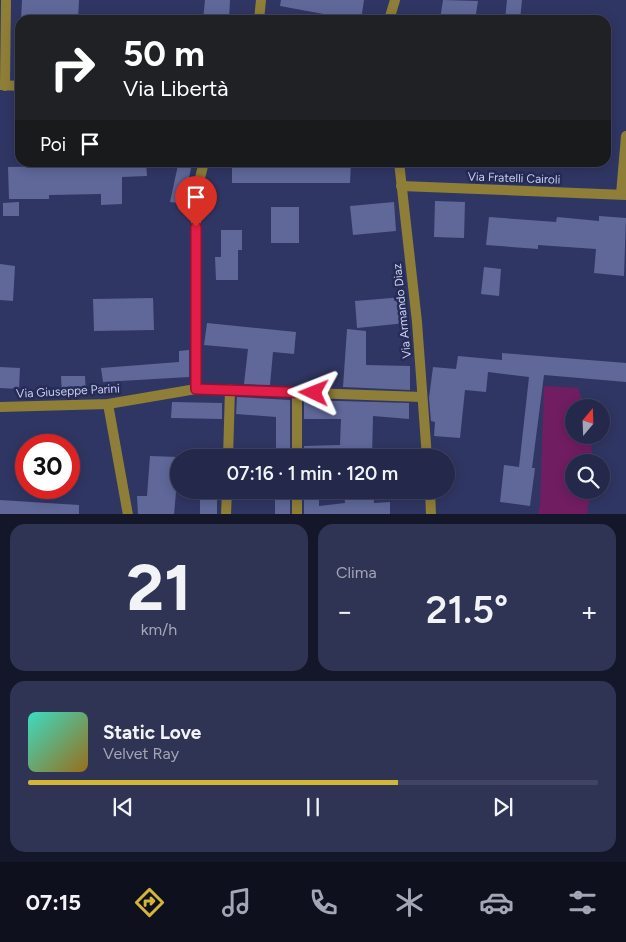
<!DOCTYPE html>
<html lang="it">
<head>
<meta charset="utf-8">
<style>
	body { margin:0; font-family:Figtree,sans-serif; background:#303454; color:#f1f3f6; height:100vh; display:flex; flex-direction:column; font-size:19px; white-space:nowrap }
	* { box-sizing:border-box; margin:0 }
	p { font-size:16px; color:#a3a6b5 }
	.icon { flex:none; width:28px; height:28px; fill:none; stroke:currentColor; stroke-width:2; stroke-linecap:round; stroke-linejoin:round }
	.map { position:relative; height:514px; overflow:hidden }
	.drawer { display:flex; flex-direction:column; gap:10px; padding:10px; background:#141629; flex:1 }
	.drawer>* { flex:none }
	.hud { position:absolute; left:15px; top:15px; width:596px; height:152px; border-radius:15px; box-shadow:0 2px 12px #0003,0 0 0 1px #414462; background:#202124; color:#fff; overflow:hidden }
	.needle { width:32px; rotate:19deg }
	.buttons { position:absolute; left:565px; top:399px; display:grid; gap:10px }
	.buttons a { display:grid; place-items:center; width:45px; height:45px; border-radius:50%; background:#24284a; box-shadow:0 2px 12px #0003,0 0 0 1px #414462; font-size:25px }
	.speed { position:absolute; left:15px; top:434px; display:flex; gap:10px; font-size:25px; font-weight:700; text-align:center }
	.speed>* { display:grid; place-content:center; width:65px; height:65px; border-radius:50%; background:#24284a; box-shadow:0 2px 12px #0003,0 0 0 1px #414462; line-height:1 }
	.speed .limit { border:8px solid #d22; background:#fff; color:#111 }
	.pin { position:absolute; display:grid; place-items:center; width:42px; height:42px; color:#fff; margin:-51px -21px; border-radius:50% 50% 50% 0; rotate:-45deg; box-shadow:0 0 5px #0007 }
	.pin .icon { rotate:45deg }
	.me { position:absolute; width:55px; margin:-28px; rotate:272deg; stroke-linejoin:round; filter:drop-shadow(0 0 4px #0008) }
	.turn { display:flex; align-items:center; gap:18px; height:105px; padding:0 25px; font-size:22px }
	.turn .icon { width:65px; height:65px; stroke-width:2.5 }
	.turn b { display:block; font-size:35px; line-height:42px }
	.then { display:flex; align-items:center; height:48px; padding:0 25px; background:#0003; gap:10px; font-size:19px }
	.big { font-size:38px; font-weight:600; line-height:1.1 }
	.drawer .widget { flex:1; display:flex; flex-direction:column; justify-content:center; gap:8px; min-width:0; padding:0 18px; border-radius:15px; background:#303454 }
	.drawer .dial { align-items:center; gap:0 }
	.dial b { font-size:65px; line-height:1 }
	.song { display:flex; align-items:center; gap:15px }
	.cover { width:60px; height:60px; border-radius:8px; background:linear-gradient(135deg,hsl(170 70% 55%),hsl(40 70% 35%)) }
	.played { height:5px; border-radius:2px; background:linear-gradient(90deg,#d3b635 65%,#414462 65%) }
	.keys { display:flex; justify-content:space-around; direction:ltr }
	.heat { display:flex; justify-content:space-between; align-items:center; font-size:28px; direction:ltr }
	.drawer .tiles { flex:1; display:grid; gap:10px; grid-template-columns:1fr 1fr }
	.widget:last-child { grid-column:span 2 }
	.trip { position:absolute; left:170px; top:449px; width:285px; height:50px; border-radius:25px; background:#24284a; box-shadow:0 2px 12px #0003,0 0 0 1px #414462; font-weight:600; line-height:50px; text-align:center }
	.menu { display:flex; height:80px; justify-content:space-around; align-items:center; background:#0e101e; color:#a3a6b5 }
	.menu .icon { width:35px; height:35px }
	.menu .current { color:#d3b635 }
	.menu b { font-size:22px; color:#f1f3f6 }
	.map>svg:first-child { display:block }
	.green { fill:#711d62 }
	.building { fill:#5f6899 }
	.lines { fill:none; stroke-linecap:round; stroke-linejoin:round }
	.minor { stroke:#8f7e38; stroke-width:10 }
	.route-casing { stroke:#92132f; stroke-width:12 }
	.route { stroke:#e11d48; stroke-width:9 }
	.labels { text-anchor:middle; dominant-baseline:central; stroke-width:5; stroke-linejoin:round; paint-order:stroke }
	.street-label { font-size:12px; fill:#cad0ec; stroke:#262b57 }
</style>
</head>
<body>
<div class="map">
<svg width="626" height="515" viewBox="0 0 626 515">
	<rect width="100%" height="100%" fill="#303663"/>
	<path class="green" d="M544,386L578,388L584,407L574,408V435H590L593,462H574V490H591L587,514H538L540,505Z"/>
	<g class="building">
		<path d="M22,0H79L78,20H21Z"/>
		<path d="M205,0H230L229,20H203Z"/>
		<path d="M281,0H364L361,20L329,19V15L280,6Z"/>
		<path d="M443,0L478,1L475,20H440Z"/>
		<path d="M507,0H522L520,20H505Z"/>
		<path d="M70,162H146L147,176L122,177V204L101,205V194L49,195V199H9L8,167L70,166Z"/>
		<path d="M232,162H351L350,183H232Z"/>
		<path d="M178,165L191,168L184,204L170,202Z"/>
		<path d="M435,201L465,202L464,238L434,237Z"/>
		<path d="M19,202V216H3V203Z"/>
		<path d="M394,202L396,231L353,235L350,206Z"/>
		<rect x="271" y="207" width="28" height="36"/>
		<path d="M599,216L626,218L624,276L594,273L596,249L538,245V249L486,245L489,217L556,222L557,217L599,221Z"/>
		<path d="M221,230H242V250H238V280H216L215,257H221Z"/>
		<path d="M0,264L15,266L13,301L0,300Z"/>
		<path d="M484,267L501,269L499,296L481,294Z"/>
		<path d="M403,297L406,323L357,328L355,301Z"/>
		<path d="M153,298L154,330L94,331L93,299Z"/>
		<path d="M207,323L296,332L294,354L273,352L270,385L244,384L248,349L204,345Z"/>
		<path d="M347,329L366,331V365L410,366V390L343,387Z"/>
		<path d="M189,350V377L103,382L101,368L179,362V351Z"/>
		<path d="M502,353L626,363V382L544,375L532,468H535L530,506L500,502L504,465L519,467L529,377L488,372L486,392L465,390L460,438L434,436L435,422L431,421L429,398L433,367L456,369L458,356L502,360Z"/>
		<path d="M0,367L20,368L19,389L0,388Z"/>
		<path d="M61,376H85L86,395H62Z"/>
		<path d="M237,397L290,400V458H276V417L236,414Z"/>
		<path d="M304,400L409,403V419L373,416L372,458H304V446L340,445L341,419H304Z"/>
		<path d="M172,402L222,403V419L171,418Z"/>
		<path d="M150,456L179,457L174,515H138L137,496H147Z"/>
		<rect x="200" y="490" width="17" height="25"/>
		<rect x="275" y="490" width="15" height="25"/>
		<path d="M304,490H319V506L345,503L344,490H373L374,503L390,502V515H304Z"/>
		<path d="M0,500L79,505V515H0Z"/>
	</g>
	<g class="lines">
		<g class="minor">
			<path d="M259,20L261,0"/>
			<path d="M389,20L395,0"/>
			<path d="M0,85L20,86"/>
			<path d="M5,86L6,0"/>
			<path d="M399,162L417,322L427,458"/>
			<path d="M401,186L626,195"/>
			<path d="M621,194L626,136"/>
			<path d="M196,389V217L198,186L204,162"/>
			<path d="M297,393V458"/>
			<path d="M108,404L128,515"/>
			<path d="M0,407L108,404L196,389L422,397"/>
			<path d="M228,458L230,389"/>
			<path d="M297,490V515"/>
			<path d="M430,490L431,515"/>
			<path d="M226,515L227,490"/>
		</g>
	</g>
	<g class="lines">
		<g class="route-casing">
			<path id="route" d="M196,227V389L314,393"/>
		</g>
		<use href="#route" class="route"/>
	</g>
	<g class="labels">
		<g class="street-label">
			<text transform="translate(514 178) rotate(2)">Via Fratelli Cairoli</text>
			<text transform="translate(402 311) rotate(-96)">Via Armando Diaz</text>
			<text transform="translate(68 391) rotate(-3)">Via Giuseppe Parini</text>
		</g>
	</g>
</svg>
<div class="buttons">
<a><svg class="needle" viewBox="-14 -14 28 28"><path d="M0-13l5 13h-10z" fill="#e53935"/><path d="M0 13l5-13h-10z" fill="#a3a6b5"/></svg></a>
<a><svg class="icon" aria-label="search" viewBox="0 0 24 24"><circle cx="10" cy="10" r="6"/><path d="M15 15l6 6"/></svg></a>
</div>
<div class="speed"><div class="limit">30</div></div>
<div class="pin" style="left:196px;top:227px;background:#d93025"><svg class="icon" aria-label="arrive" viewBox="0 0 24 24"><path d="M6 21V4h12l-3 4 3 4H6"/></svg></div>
<svg class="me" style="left:314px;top:393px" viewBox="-20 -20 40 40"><path d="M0-17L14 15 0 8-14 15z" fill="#e11d48" stroke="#fff" stroke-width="4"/></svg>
<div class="trip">07:16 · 1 min · 120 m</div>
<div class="hud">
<div class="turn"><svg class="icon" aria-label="right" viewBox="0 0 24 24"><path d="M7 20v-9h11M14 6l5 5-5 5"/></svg><div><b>50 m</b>Via Libertà</div></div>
<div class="then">Poi<svg class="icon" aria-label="arrive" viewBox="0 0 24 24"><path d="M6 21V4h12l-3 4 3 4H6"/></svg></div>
</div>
</div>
<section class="drawer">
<div class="tiles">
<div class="widget dial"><b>21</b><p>km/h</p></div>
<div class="widget"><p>Clima</p>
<div class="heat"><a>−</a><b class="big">21.5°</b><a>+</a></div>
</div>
<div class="widget">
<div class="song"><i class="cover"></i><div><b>Static Love</b><p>Velvet Ray</p></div></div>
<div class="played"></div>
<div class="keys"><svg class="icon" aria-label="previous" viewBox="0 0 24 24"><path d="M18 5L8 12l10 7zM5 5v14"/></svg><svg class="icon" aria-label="pause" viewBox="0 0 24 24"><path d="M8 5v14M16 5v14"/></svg><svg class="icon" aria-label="next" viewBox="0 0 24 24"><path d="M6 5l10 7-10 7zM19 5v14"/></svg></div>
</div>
</div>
</section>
<nav class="menu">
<b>07:15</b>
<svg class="icon current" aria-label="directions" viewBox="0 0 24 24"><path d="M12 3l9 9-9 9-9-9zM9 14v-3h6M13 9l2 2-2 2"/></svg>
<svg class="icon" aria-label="music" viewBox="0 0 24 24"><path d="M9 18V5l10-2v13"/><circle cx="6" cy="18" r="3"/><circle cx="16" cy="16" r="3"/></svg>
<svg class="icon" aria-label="phone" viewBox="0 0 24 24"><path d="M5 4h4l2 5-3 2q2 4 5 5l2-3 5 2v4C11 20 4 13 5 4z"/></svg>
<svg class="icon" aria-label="climate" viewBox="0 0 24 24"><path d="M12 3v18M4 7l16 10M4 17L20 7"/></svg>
<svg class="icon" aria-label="car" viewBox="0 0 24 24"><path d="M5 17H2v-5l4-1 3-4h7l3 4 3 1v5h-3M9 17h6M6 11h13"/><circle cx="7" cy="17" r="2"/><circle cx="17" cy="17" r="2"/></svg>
<svg class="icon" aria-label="filters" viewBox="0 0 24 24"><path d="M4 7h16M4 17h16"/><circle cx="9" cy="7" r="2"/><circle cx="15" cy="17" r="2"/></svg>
</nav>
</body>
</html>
